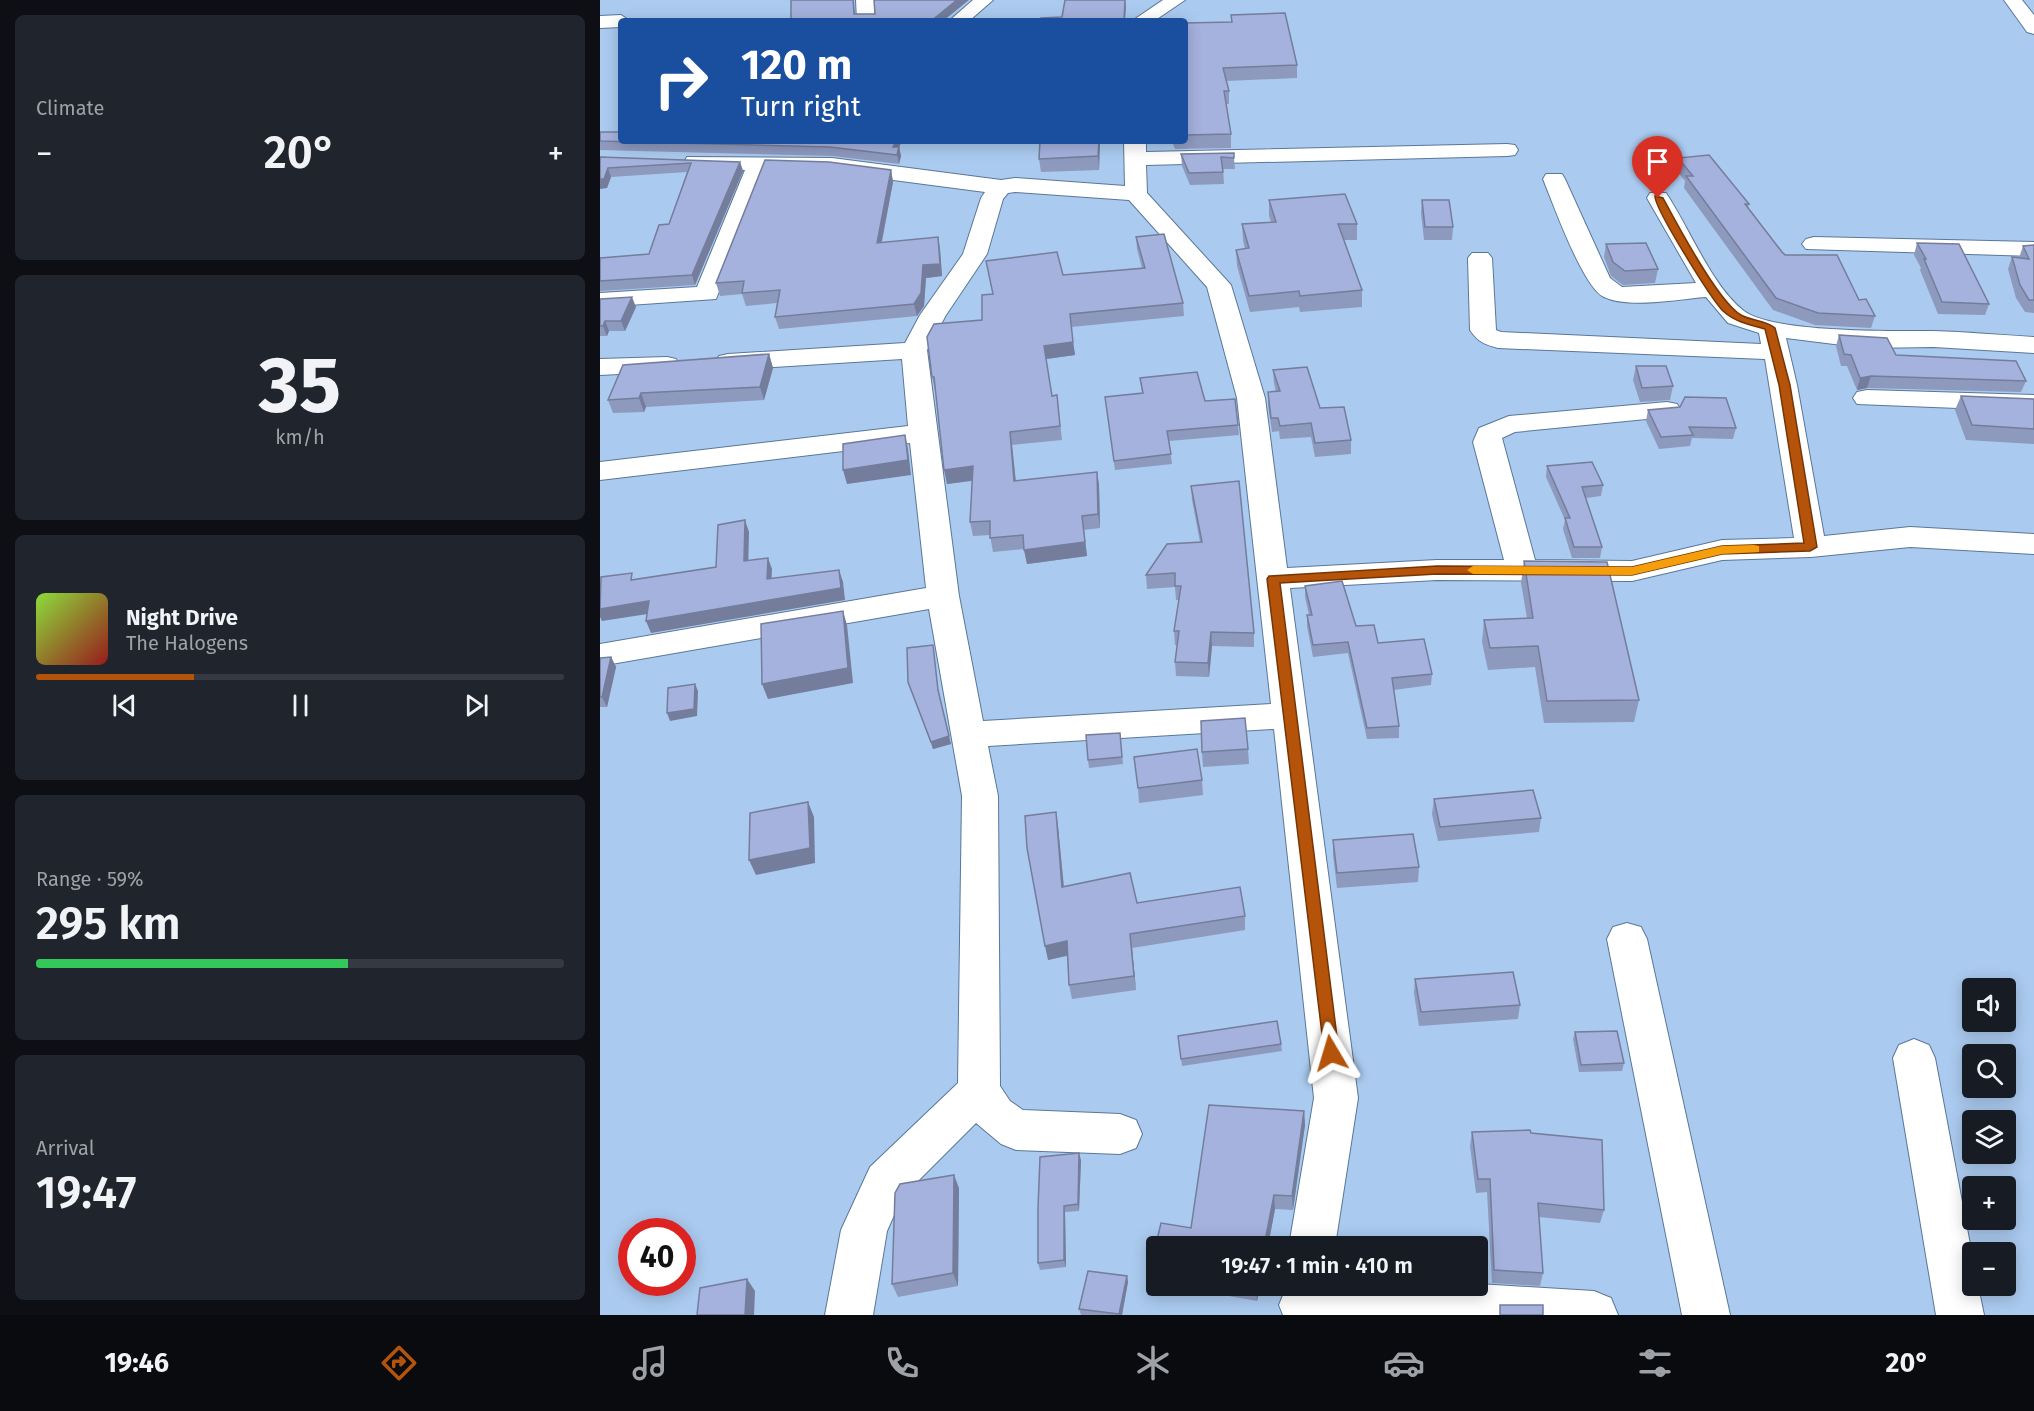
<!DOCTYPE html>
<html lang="en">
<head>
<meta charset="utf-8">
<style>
	body { margin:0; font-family:"Fira Sans",sans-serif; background:#20242c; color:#f1f3f6; height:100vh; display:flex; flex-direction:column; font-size:22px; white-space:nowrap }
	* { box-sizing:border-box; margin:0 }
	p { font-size:20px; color:#9ea1a6 }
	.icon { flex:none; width:33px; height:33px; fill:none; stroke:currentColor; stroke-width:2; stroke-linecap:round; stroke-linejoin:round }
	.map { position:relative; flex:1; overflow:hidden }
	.side { display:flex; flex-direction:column; gap:15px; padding:15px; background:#0d0f14; width:600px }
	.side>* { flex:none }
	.banner { position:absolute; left:18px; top:18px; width:570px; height:126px; border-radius:6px; box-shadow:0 3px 15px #0003; background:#1a4fa0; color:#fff; overflow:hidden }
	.buttons { position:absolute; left:1362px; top:978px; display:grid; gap:12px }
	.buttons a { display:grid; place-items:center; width:54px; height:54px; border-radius:6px; background:#171b24; box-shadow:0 3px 15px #0003; font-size:30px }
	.speed { position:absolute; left:18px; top:1218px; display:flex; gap:12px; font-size:30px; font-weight:700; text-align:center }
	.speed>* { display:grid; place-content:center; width:78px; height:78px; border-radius:50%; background:#171b24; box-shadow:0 3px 15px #0003; line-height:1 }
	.speed .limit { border:9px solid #d22; background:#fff; color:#111 }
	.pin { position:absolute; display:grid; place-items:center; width:51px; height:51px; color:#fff; margin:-62px -26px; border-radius:50% 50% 50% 0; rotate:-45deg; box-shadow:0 0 6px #0007 }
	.pin .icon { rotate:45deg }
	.me { position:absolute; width:66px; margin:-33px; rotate:353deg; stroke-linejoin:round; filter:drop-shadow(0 0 4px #0008) }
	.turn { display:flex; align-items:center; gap:21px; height:126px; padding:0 24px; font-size:27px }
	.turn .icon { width:78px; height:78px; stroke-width:2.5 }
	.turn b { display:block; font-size:42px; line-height:51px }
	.big { font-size:45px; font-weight:600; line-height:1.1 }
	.side .card { flex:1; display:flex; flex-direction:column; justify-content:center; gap:9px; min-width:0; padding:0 21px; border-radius:9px; background:#20242c }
	.side .dial { align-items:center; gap:0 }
	.dial b { font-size:78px; line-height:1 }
	.song { display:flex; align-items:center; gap:18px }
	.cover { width:72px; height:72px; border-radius:9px; background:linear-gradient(135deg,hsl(90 70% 55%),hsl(0 70% 35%)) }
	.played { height:6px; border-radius:3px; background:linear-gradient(90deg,#b45309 30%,#363941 30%) }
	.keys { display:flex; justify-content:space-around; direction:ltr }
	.heat { display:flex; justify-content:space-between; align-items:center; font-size:33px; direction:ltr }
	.charge { height:9px; border-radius:4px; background:linear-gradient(90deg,#34c759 59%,#363941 0) }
	.trip { position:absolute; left:546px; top:1236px; width:342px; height:60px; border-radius:6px; background:#171b24; box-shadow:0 3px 15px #0003; font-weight:600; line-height:60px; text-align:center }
	.menu { display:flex; height:96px; justify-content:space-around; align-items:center; background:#090b0e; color:#9ea1a6 }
	.menu .icon { width:42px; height:42px }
	.menu .selected { color:#b45309 }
	.menu b { font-size:27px; color:#f1f3f6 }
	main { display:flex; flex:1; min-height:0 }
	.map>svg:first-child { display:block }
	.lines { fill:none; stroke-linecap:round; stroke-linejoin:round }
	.minor-casing { stroke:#597799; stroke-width:2 }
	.minor { fill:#fff; fill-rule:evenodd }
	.wall { fill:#8e99be }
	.shaded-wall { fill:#747d9b }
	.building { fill:#a5b2dd; stroke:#747d9b; stroke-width:1.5 }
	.route { fill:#b45309; stroke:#753606; stroke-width:1.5 }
	.slow { fill:#f59e0b }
</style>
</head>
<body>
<main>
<section class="side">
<div class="card"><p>Climate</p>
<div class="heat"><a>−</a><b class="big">20°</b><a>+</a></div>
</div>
<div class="card dial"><b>35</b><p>km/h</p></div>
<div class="card">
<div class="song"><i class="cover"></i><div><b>Night Drive</b><p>The Halogens</p></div></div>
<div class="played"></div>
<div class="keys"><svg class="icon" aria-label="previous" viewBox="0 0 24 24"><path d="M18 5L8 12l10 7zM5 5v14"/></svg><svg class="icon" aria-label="pause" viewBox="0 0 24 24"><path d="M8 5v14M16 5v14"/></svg><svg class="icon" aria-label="next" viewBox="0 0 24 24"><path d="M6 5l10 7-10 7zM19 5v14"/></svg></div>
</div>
<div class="card"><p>Range · 59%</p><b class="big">295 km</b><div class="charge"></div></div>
<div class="card"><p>Arrival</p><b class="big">19:47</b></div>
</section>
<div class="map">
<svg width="1434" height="1315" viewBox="0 0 1434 1315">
	<rect width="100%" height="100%" fill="#aacaef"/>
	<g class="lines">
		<g class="minor-casing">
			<g id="minor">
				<path d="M256,0H274L275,21H257Z"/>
				<path d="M373,0H393L369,21H349Z"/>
				<path d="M563,0H585L554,21H532Z"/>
				<path d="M1404,0H1422L1434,15V34L1427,32Z"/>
				<path d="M21,15L30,21H21V27L0,28V16Z"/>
				<path d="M524,141H546V152L907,144L915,145L918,150L915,155L907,156L546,165L547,193L631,285L665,398L687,568L837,560H904L873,442L879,428L909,416L1067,402L1077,404L1081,410L1077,416L915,432L902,438L935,560L1032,561L1122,540L1194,538L1165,359L898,348C884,344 878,342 870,330L868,258L872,253H888L892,258L896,330L901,332L1161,344L1159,333L1128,323L1106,297C1078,299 1030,309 1004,297C983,288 953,203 943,179L946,174H962L965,179L1010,278L1022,287L1096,283L1047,198L1050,193H1066C1089,227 1112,287 1144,311C1173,333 1295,331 1333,331C1367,332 1401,335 1434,337V353L1334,347L1266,348L1186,338L1197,385L1224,536L1310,527L1434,534V554L1310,547L1211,557L1122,560L1032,581L837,580L690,588L758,1098L735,1246H689L714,1098L674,729L388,746L398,796L400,1086L410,1101L423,1110L520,1114L536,1120L542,1134L536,1148L520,1154L416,1150L401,1144L376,1123L302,1197L287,1231L273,1315H225L241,1230L270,1167L358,1083L362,796L329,609L0,666V644L326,588L310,443L0,480V462L308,426L302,359L128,370L119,368L115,362L119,356L128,354L305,343L320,315L363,254L381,198L385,192L232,172L167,170L116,299L0,307V293L97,287L145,170L95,169L87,167L84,162L87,157L232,158L401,180L415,178L525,186ZM415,192L529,200L607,287L637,398L671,704L383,721L359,596L327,350L346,315L387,254L403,199L408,193Z"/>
				<path d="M1214,237L1434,242V256L1206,249L1202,244L1206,239Z"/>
				<path d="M67,357L76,359L80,365L76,371L0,375V359Z"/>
				<path d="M1267,390L1434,395V411L1257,404L1253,398L1257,392Z"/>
				<path d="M1027,923L1041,927L1047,939L1130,1315H1082L1007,939L1013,927Z"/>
				<path d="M1314,1039L1329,1045L1335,1058L1372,1255V1286H1378L1384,1315H1336L1293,1058L1299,1045Z"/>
				<path d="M878,1284L994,1291L1011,1298L1018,1315H683L679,1305L686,1288L692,1286Z"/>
			</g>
		</g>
		<use href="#minor" class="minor"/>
	</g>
	<g class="wall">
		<path d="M631,15L697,65V78L626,81L629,91V104H626L631,134V148L575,149L572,141H585V23L631,22Z"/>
		<path d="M0,132L21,141H302L299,147L301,156L299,164L232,156L0,150Z"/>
		<path d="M440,141H500L499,170L441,172L439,159Z"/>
		<path d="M581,154L634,158L635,169H623L624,184L590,185L582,166Z"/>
		<path d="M0,157L140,162L143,171L95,285L0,291V258L49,254L69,224L87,172L11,177L7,188Z"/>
		<path d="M1078,158L1149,204L1148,208L1182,252L1259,300L1275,316L1271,328L1215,325L1173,310L1084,188L1085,181L1076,170Z"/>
		<path d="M291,170L293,182L282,242L340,249L342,276L326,278L324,306L317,316L179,329L175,317L177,303L146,306L142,294L120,296L116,283Z"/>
		<path d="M669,200L757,224V240H744L762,290V307L700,312L699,307L650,312L637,266L636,250L645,249L643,240L642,224L671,222L669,216Z"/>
		<path d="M822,200L853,227L852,240H824L821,213Z"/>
		<path d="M536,237L583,303L584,316L471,327L475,355L446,359L452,396L457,395L462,440L412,445L416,481L497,472L499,485L500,528L484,530L487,556L427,564L424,549L393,552L390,535L373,536L370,522L372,481L347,484L336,391H335L332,377L382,320L463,275L542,268L537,249Z"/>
		<path d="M1317,243L1389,304L1385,315L1338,314L1320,270L1321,268L1314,255Z"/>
		<path d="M1006,244L1058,269L1055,283L1023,285L1011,276L1004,257Z"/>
		<path d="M1434,245V313L1425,312L1416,298L1408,269L1412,257L1419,258L1423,246Z"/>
		<path d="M0,299L36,307L25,331H9L7,336H0Z"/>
		<path d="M1239,335L1296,355L1426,381L1421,392L1267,388L1257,390L1247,366H1241L1236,346Z"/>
		<path d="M169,354L173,368L164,400L46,407L44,412L13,413L8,400Z"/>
		<path d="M1036,366L1073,386L1070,400L1040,402L1033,380Z"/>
		<path d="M673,370L720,408L751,440V454L715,457L711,437L680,439L679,431L672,432L668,406V392H676L674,383Z"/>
		<path d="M540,378L605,401L638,425L639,435L569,441L572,464L515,470L505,397L542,393Z"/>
		<path d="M1361,396L1434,399V444L1366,440L1355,410Z"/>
		<path d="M1048,410L1136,428L1133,439L1092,438L1090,446L1059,449L1046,421Z"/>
		<path d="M947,466L1003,485L1001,496L986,498L1002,547L1000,558H972L963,529L965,520L946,477Z"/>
		<path d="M591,486L654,633V647L612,646L609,677L576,676L575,662L577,645H575L574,631L579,600H576L575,587L547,589L546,575L600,542L592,500Z"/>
		<path d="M924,561L1039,700L1034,722L944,723L935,667L888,670L882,642L884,620L927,618L921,583Z"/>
		<path d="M705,586L756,626L778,643L832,674L831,685L794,690L799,726V738L767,739L748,653L713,657L707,626V615H709L705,597Z"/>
		<path d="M333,645L334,653L339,698L351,744L333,749L308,682Z"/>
		<path d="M11,657L16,667L7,707H0V658Z"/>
		<path d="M520,733L523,764L489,768L488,760Z"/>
		<path d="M648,749L649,764L603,767L602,752Z"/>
		<path d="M602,780L603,795L539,803L538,788Z"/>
		<path d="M834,799L941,818L939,832L838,841L832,814Z"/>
		<path d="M458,826L464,887L537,903L645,916V930L532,948L536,990L472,999L469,985L467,956L448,960Z"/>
		<path d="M733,840L819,867L818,882L737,888L733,855Z"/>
		<path d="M815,979L920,1005L918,1019L819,1026L814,993Z"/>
		<path d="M975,1032L1024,1063L1022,1071L979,1072L973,1039Z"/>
		<path d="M578,1036L681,1044L682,1051L582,1066Z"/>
		<path d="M609,1105L704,1111L705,1125L693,1210L675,1209L668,1246H556V1283L552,1282L550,1269L561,1223L591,1228Z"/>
		<path d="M872,1132L931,1133L1004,1210L1000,1223L939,1217L943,1273L940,1286L892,1283L887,1192L876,1193L870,1146Z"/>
		<path d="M481,1160L479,1211L465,1212L466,1267L440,1270L438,1263Z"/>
		<path d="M359,1188L358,1286L298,1297L292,1284Z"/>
		<path d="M527,1276L528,1282L522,1315H481L479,1309Z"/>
		<path d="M573,1286H660L657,1301Z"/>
	</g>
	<g class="shaded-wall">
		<path d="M253,0H254L255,21L254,14Z"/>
		<path d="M357,0H369L343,21H331Z"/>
		<path d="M525,0L526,7L525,21H524Z"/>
		<path d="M296,141H302L294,156L293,147Z"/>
		<path d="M499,141H500L499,170L498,156Z"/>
		<path d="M299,147L301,156L299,164L297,155Z"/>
		<path d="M140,162L143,171L95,285L92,275Z"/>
		<path d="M8,168L11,177L7,188L0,189V179Z"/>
		<path d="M291,170L293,182L279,255L277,243Z"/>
		<path d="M338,237L340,249L342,276L326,278L324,306L317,316L314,304L323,265Z"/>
		<path d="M32,297L36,307L25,331L21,321Z"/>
		<path d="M5,321L9,331L7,336L3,326Z"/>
		<path d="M473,342L475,355L446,359L444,346Z"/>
		<path d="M169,354L173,368L164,400L160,387Z"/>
		<path d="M1271,376L1267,388L1257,390L1260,378Z"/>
		<path d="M41,393L46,407L44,412L39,398Z"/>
		<path d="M410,432L412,445L417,495L414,481Z"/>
		<path d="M305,435L308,449L311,475L247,484L243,470Z"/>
		<path d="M373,466L376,480L347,484L344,470Z"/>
		<path d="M497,472L499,485L500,528L498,514Z"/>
		<path d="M482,516L487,556L427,564L424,550Z"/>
		<path d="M145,520L149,532L148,573L144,561Z"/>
		<path d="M168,558L172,569L171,590L167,579Z"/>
		<path d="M239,570L243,582L245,600L51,633L46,621Z"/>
		<path d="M49,601L54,613L2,621L0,617V609Z"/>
		<path d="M243,611L247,625L253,683L168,699L162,684Z"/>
		<path d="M611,632L612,646L609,677L608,663Z"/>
		<path d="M333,645L334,653L339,698L351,744L333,749L331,742L338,690Z"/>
		<path d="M11,657L16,667L7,707L2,697Z"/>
		<path d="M95,684L98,691L97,716L70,721L67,713Z"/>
		<path d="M208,802L214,817L215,863L156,875L149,860Z"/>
		<path d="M456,812L458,826L465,901L462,887Z"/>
		<path d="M530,934L532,948L536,990L534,976Z"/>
		<path d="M467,941L469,955L448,960L445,946Z"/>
		<path d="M704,1111L705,1125L693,1210L692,1196Z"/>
		<path d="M479,1153L481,1160L479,1211L478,1204Z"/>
		<path d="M354,1175L359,1188L358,1286L353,1273Z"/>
		<path d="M674,1195L675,1209L668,1246H664Z"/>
		<path d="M464,1206L465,1212L466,1267L464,1260Z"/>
		<path d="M527,1276L528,1282L522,1315H519Z"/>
		<path d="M147,1279L155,1291L154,1315H145Z"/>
		<path d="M657,1286H660L657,1301L656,1288Z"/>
	</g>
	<g class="building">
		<path d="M191,0H253L254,14H275L274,0H357L331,21H191Z"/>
		<path d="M465,0H525L524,21H441V18L462,17Z"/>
		<path d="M685,13L697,65L623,68L629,91H624L631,134L585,135V23L632,22L631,15Z"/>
		<path d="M0,132H21V141H296L293,147H299L297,155L230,147L0,141Z"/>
		<path d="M440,141H499L498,156L439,159Z"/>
		<path d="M634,153V158L621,157L623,172L589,173L581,154Z"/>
		<path d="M1109,155L1149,204H1145L1182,252L1185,255H1237L1259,300L1266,299L1275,316L1218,313L1176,298L1086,176H1093L1078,158Z"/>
		<path d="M0,157L140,162L92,275L0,281V258L49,254L59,225L69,224L91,163L8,168L4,179H0Z"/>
		<path d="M165,160L229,162L291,170L277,243L338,237L340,264L323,265L321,293L314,304L175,317L180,290L142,293L144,281L116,283Z"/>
		<path d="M745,194L757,224H738L762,290L700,296L699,291L649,296L636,250L649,248L642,224L676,222L669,200Z"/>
		<path d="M822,200H849L853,227H825Z"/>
		<path d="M564,234L583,303L470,314L473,342L444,346L452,396L457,395L460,426L410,432L414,481L497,472L498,514L482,516L485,542L424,550L423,535L390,538V521L370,522L373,466L344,470L334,377H332L327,337L334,324L382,320V295L393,294L386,261L457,252L463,275L545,268L536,237Z"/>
		<path d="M1046,243L1058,269L1025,271L1013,262L1006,244Z"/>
		<path d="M1317,243L1359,244L1389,304L1342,302L1324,259H1326Z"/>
		<path d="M1434,245V300H1429L1420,285L1412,257L1429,259L1423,246Z"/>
		<path d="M32,297L21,321H5L3,326H0V299Z"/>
		<path d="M1239,335L1287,338L1296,355L1416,361L1426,381L1271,376L1260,378L1251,355L1244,354Z"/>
		<path d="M169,354L160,387L41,393L39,398L8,400L23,365Z"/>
		<path d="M1036,366H1066L1073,386L1042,388Z"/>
		<path d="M707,367L720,408L744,407L751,440L715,443L711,423L680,426L678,418H671L668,392L680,391L673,370Z"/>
		<path d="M597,372L605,401L635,399L638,425L567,431L571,454L514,461L505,397L543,393L540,378Z"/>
		<path d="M1361,396L1434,399V429L1372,425Z"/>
		<path d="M1085,397L1126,398L1136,428L1089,427L1093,435L1061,437L1048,410L1080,407Z"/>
		<path d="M305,435L308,460L243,470V444Z"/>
		<path d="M992,462L1003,485L982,487L1002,547H974L965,518H970L947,466Z"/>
		<path d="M639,481L654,633L611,632L608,663L575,662L579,631H574L581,586H575V573L546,575L567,544L602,542L591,486Z"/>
		<path d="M145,520L144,561L168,558L167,579L239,570L241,588L46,621L49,601L0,609L1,577L32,573L31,580L116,567L118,525Z"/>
		<path d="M924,561L1007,562L1039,700L947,701L938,646L890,648L884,620L933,618Z"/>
		<path d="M742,581L756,626L774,625L778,643L824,639L832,674L792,678L799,726L767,728L748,642L713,645L707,615H712L705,586Z"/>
		<path d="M243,611L248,668L162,684L161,624Z"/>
		<path d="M333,645L338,690L349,736L331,742L308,682L307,648Z"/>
		<path d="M11,657L2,697H0V658Z"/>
		<path d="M95,684L94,709L67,713L68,688Z"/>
		<path d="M645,718L648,749L602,752L601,721Z"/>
		<path d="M520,733L522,757L488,760L486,735Z"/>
		<path d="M597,749L602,780L538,788L534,757Z"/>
		<path d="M933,790L941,818L840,827L834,799Z"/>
		<path d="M208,802L210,848L149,860L150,813Z"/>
		<path d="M456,812L462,887L530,873L537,903L640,887L645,916L530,934L534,976L469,985L467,941L445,946L427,848L425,816Z"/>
		<path d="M813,834L819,867L737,873L733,840Z"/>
		<path d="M913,972L920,1005L821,1012L815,979Z"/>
		<path d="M677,1021L681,1044L581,1059L578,1036Z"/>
		<path d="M1017,1031L1024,1063L981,1065L975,1032Z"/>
		<path d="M609,1105L704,1111L692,1196L674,1195L664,1246H556V1270L550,1269L561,1223L591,1228Z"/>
		<path d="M930,1130L931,1133L1002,1140L1004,1210L938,1203L943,1273L894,1270L890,1179H878L872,1132Z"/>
		<path d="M479,1153L478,1204L464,1206V1260L438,1263V1208L440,1157Z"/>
		<path d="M354,1175L353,1273L292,1284L295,1193L300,1184Z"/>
		<path d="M488,1271L527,1276L519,1314L479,1309Z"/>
		<path d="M147,1279L145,1315H97L100,1288Z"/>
		<path d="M642,1286H657L656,1288Z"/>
		<rect x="900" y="1305" width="43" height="10"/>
	</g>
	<path class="route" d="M1055,196L1063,198C1077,224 1118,302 1141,315C1151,321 1166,320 1175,328L1190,385L1217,547L1210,551L1122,554L1032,575L837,574L680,583L739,1053L737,1059L731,1061L725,1059L667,579L669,576L837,566L1032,567L1122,546L1204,543L1179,385L1165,329C1150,325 1135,322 1123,311C1112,300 1054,208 1055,196Z"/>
	<path class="slow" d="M1154,545L1159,546V552L1122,554L1032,575L873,574L867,570L873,566L1032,567L1122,546Z"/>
</svg>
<div class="buttons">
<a><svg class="icon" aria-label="sound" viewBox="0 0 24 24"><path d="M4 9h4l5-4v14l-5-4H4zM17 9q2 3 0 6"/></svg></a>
<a><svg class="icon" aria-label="search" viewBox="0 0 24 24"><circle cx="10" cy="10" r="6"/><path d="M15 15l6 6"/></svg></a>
<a><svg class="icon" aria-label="layers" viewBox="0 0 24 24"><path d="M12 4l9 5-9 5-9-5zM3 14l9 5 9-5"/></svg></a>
<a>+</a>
<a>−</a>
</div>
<div class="speed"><div class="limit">40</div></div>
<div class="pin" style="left:1058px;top:198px;background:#d93025"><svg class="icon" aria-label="arrive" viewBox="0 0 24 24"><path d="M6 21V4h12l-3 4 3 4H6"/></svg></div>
<svg class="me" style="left:731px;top:1053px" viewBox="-20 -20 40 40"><path d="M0-17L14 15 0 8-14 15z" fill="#b45309" stroke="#fff" stroke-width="4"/></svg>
<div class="trip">19:47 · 1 min · 410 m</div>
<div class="banner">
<div class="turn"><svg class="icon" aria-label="right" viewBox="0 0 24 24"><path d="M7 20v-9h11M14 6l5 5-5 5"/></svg><div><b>120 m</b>Turn right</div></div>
</div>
</div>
</main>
<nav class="menu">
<b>19:46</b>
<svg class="icon selected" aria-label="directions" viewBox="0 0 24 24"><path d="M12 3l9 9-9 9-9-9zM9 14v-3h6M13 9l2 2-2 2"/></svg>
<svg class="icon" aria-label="music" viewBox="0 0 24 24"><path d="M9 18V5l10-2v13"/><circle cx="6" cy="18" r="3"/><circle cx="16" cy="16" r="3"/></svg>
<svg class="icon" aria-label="phone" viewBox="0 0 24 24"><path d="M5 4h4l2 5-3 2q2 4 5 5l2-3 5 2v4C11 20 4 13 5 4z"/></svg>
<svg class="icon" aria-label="climate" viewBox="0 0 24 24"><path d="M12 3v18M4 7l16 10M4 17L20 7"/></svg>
<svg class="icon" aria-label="car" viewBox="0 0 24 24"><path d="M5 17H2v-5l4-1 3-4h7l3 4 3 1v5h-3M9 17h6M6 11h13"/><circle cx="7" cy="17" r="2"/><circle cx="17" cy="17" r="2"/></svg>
<svg class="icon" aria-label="filters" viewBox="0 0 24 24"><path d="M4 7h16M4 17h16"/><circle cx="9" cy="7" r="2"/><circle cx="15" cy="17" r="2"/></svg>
<b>20°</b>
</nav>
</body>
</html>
